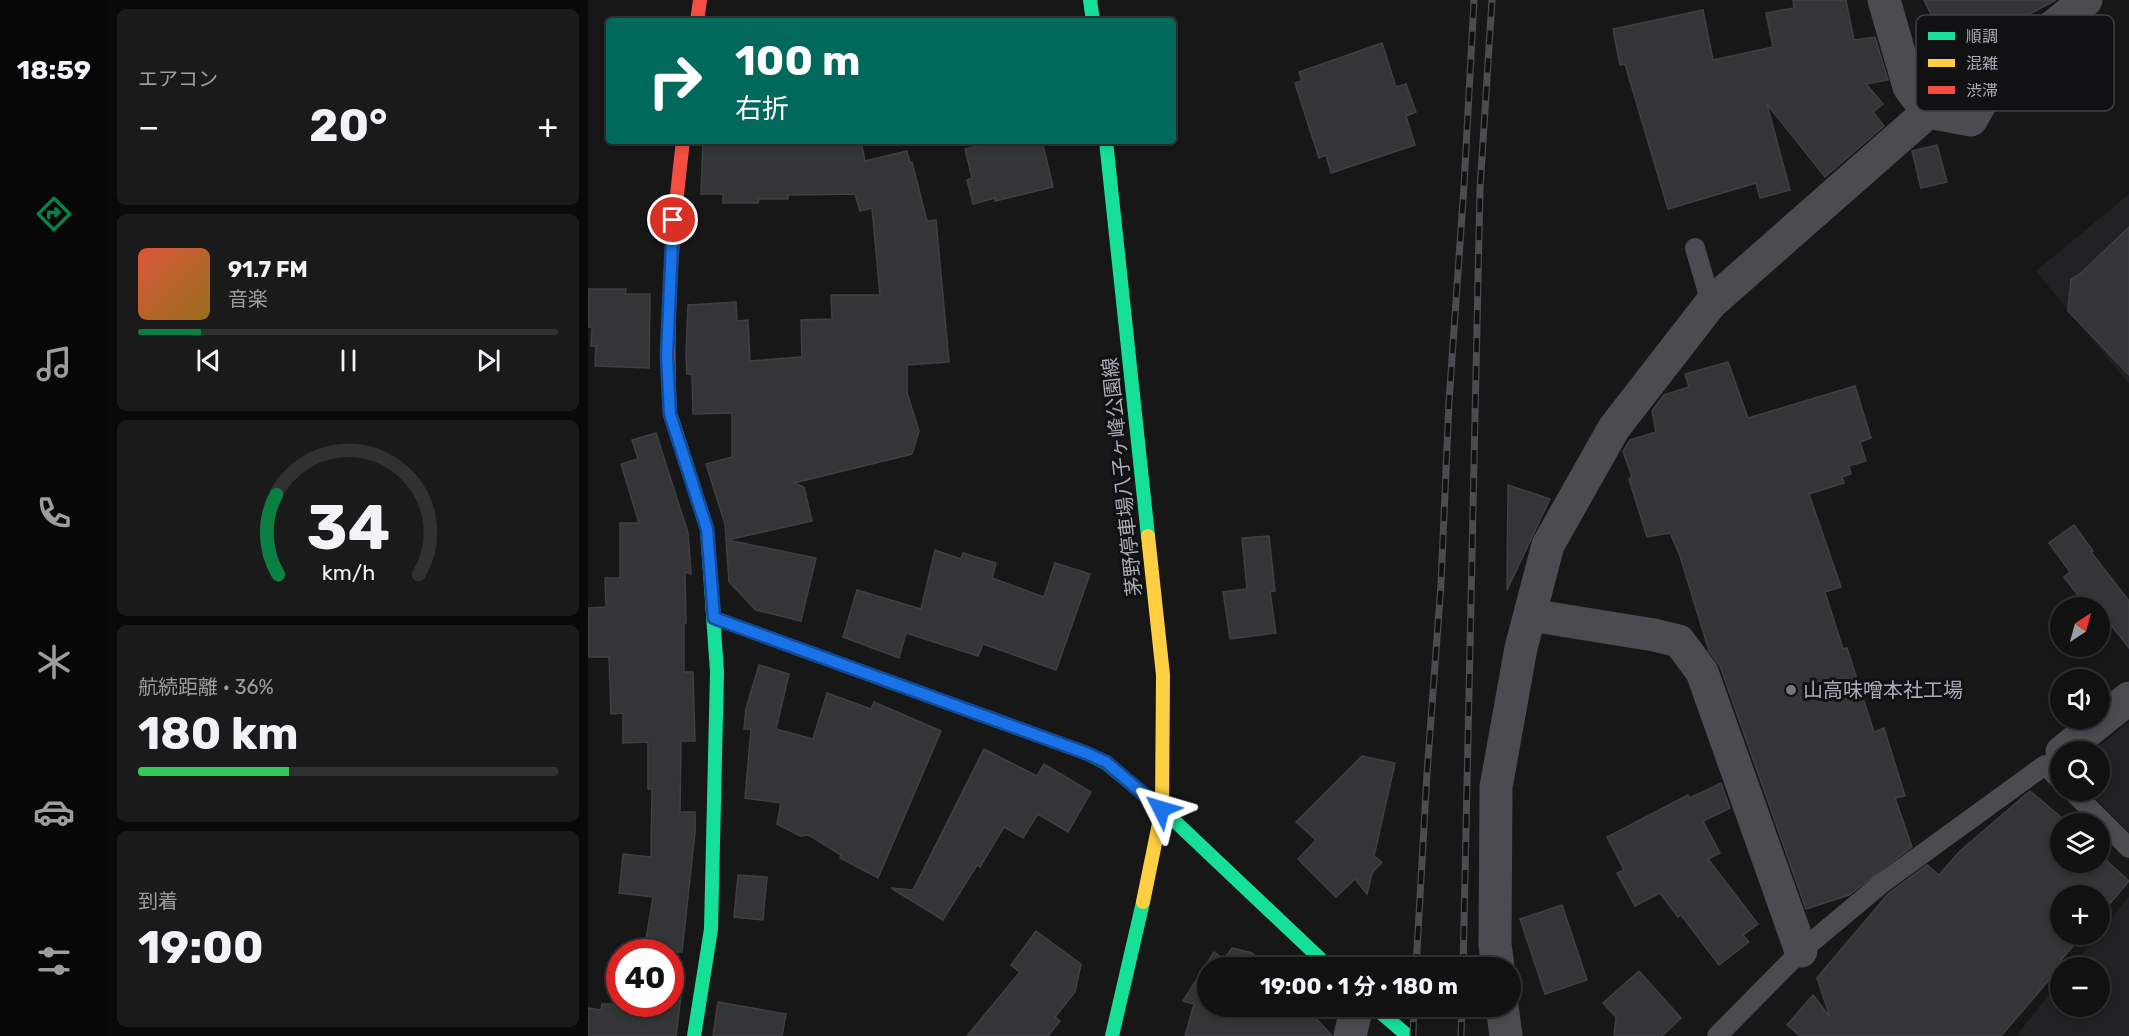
<!DOCTYPE html>
<html lang="ja">
<head>
<meta charset="utf-8">
<style>
	body { margin:0; font-family:Rubik,"Noto Sans JP",sans-serif; background:#1a1a1a; color:#f1f3f6; height:100vh; display:flex; flex-direction:column; font-size:22px; white-space:nowrap }
	* { box-sizing:border-box; margin:0 }
	p { font-size:20px; color:#9c9d9f }
	.icon { flex:none; width:33px; height:33px; fill:none; stroke:currentColor; stroke-width:2; stroke-linecap:round; stroke-linejoin:round }
	.map { position:relative; flex:1; overflow:hidden }
	.drawer { display:flex; flex-direction:column; gap:9px; padding:9px; background:#090909; width:480px }
	.drawer>* { flex:none }
	.banner { position:absolute; left:18px; top:18px; width:570px; height:126px; border-radius:6px; box-shadow:0 3px 9px #0003,0 0 0 2px #303131; background:#00695c; color:#fff; overflow:hidden }
	.needle { width:39px; rotate:36deg }
	.buttons { position:absolute; left:1462px; top:597px; display:grid; gap:12px }
	.buttons a { display:grid; place-items:center; width:60px; height:60px; border-radius:50%; background:#111; box-shadow:0 3px 9px #0003,0 0 0 2px #303131; font-size:30px }
	.speed { position:absolute; left:18px; top:939px; display:flex; gap:12px; font-size:30px; font-weight:700; text-align:center }
	.speed>* { display:grid; place-content:center; width:78px; height:78px; border-radius:50%; background:#111; box-shadow:0 3px 9px #0003,0 0 0 2px #303131; line-height:1 }
	.speed .limit { border:9px solid #d22; background:#fff; color:#111 }
	.pin { position:absolute; display:grid; place-items:center; width:51px; height:51px; color:#fff; margin:-26px; border:3px solid #fff; border-radius:50%; box-shadow:0 2px 6px #0007 }
	.me { position:absolute; width:66px; margin:-33px; rotate:310deg; stroke-linejoin:round; filter:drop-shadow(0 0 4px #0008) }
	.turn { display:flex; align-items:center; gap:21px; height:126px; padding:0 30px; font-size:27px }
	.turn .icon { width:78px; height:78px; stroke-width:2.5 }
	.turn b { display:block; font-size:42px; line-height:51px }
	.big { font-size:45px; font-weight:700; line-height:1.1 }
	.drawer .card { flex:1; display:flex; flex-direction:column; justify-content:center; gap:9px; min-width:0; padding:0 21px; border-radius:9px; background:#1a1a1a }
	.drawer .dial { align-items:center; gap:0 }
	.dial svg { height:156px; overflow:visible; fill:none; stroke:#303131; stroke-width:7; stroke-linecap:round; text-anchor:middle }
	.dial text { fill:#f1f3f6; stroke:none }
	.song { display:flex; align-items:center; gap:18px }
	.cover { width:72px; height:72px; border-radius:9px; background:linear-gradient(135deg,hsl(10 70% 55%),hsl(40 70% 35%)) }
	.played { height:6px; border-radius:3px; background:linear-gradient(90deg,#0b8043 15%,#303131 15%) }
	.keys { display:flex; justify-content:space-around; direction:ltr }
	.heat { display:flex; justify-content:space-between; align-items:center; font-size:33px; direction:ltr }
	.charge { height:9px; border-radius:4px; background:linear-gradient(90deg,#34c759 36%,#303131 0) }
	.trip { position:absolute; left:609px; top:957px; width:324px; height:60px; border-radius:30px; background:#111; box-shadow:0 3px 9px #0003,0 0 0 2px #303131; font-weight:700; line-height:60px; text-align:center }
	main { display:flex; flex:1; min-height:0 }
	.tab-bar { display:flex; flex-direction:column; width:108px; justify-content:space-around; align-items:center; background:#070707; color:#9c9d9f }
	.tab-bar .icon { width:42px; height:42px }
	.tab-bar .selected { color:#0b8043 }
	.tab-bar b { font-size:27px; color:#f1f3f6 }
	.map>svg:first-child { display:block }
	.built { fill:#212124 }
	.building { fill:#343537; stroke:#3f4043; stroke-width:1.5 }
	.lines { fill:none; stroke-linecap:round; stroke-linejoin:round }
	.lane { stroke:#4b4c50; stroke-width:20 }
	.street { stroke:#4b4c50; stroke-width:33 }
	.fast { stroke:#16e098; stroke-width:14 }
	.slow { stroke:#ffcf43; stroke-width:14 }
	.jam { stroke:#f24e42; stroke-width:14 }
	.rail-casing { stroke:#4b4c4f; stroke-width:7 }
	.rail { stroke:#111113; stroke-width:4.5; stroke-dasharray:14; stroke-linecap:butt }
	.route-casing { stroke:#114b97; stroke-width:15 }
	.route { stroke:#1a73e8; stroke-width:10 }
	.poi-dot { fill:#757880; stroke:#111113; stroke-width:2 }
	.labels { text-anchor:middle; dominant-baseline:central; stroke-width:6; stroke-linejoin:round; paint-order:stroke }
	.street-label { font-size:20px; fill:#a8adb8; stroke:#111113 }
	.poi-label { font-size:20px; fill:#a8adb8; stroke:#111113; text-anchor:start }
	.key { fill:#111113; stroke:#3e4045; stroke-width:1.5 }
	.key-label { font-size:16px; fill:#a8adb8 }
</style>
</head>
<body>
<main>
<nav class="tab-bar">
<b>18:59</b>
<svg class="icon selected" aria-label="directions" viewBox="0 0 24 24"><path d="M12 3l9 9-9 9-9-9zM9 14v-3h6M13 9l2 2-2 2"/></svg>
<svg class="icon" aria-label="music" viewBox="0 0 24 24"><path d="M9 18V5l10-2v13"/><circle cx="6" cy="18" r="3"/><circle cx="16" cy="16" r="3"/></svg>
<svg class="icon" aria-label="phone" viewBox="0 0 24 24"><path d="M5 4h4l2 5-3 2q2 4 5 5l2-3 5 2v4C11 20 4 13 5 4z"/></svg>
<svg class="icon" aria-label="climate" viewBox="0 0 24 24"><path d="M12 3v18M4 7l16 10M4 17L20 7"/></svg>
<svg class="icon" aria-label="car" viewBox="0 0 24 24"><path d="M5 17H2v-5l4-1 3-4h7l3 4 3 1v5h-3M9 17h6M6 11h13"/><circle cx="7" cy="17" r="2"/><circle cx="17" cy="17" r="2"/></svg>
<svg class="icon" aria-label="filters" viewBox="0 0 24 24"><path d="M4 7h16M4 17h16"/><circle cx="9" cy="7" r="2"/><circle cx="15" cy="17" r="2"/></svg>
</nav>
<section class="drawer">
<div class="card"><p>エアコン</p>
<div class="heat"><a>−</a><b class="big">20°</b><a>+</a></div>
</div>
<div class="card">
<div class="song"><i class="cover"></i><div><b>91.7 FM</b><p>音楽</p></div></div>
<div class="played"></div>
<div class="keys"><svg class="icon" aria-label="previous" viewBox="0 0 24 24"><path d="M18 5L8 12l10 7zM5 5v14"/></svg><svg class="icon" aria-label="pause" viewBox="0 0 24 24"><path d="M8 5v14M16 5v14"/></svg><svg class="icon" aria-label="next" viewBox="0 0 24 24"><path d="M6 5l10 7-10 7zM19 5v14"/></svg></div>
</div>
<div class="card dial"><svg viewBox="0 0 100 80">
<path d="M14 69A42 42 0 1 1 86 69"/>
<path d="M14 69A42 42 0 0 1 13 28" stroke="#0b8043"/>
<text x="50" y="56" font-size="32" font-weight="700">34</text>
<text x="50" y="72" font-size="11">km/h</text>
</svg></div>
<div class="card"><p>航続距離 · 36%</p><b class="big">180 km</b><div class="charge"></div></div>
<div class="card"><p>到着</p><b class="big">19:00</b></div>
</section>
<div class="map">
<svg width="1541" height="1036" viewBox="0 0 1541 1036">
	<rect width="100%" height="100%" fill="#171717"/>
	<g class="built">
		<path d="M1541,194V384L1448,271Z"/>
		<path d="M1541,722V833L1500,791L1512,790V752L1505,751Z"/>
		<path d="M1541,896V1036H1428L1473,980V1006H1512V968L1483,967L1510,935L1512,934V932Z"/>
	</g>
	<g class="building">
		<path d="M1205,0H1258L1266,40L1287,37L1300,80L1278,84L1295,104L1285,112L1296,126L1237,177L1179,104L1202,190L1172,198L1168,183L1080,209L1037,64L1032,65L1025,29L1115,10L1125,60L1185,47L1178,13L1206,8Z"/>
		<path d="M1336,0H1468L1388,42L1395,52L1382,59L1361,65L1352,33Z"/>
		<path d="M794,43L808,87L818,84L828,112L818,116L827,145L743,173L738,155L731,158L707,83L714,81L711,72Z"/>
		<path d="M115,141H273L277,161L319,151L322,163L324,162L339,221L348,220L361,362L319,365V393L331,431L324,454L206,483L216,487L224,521L139,540L228,558L213,621L168,610L141,582L137,524L118,464L144,457V413L105,414L104,374H99L98,355L100,305L148,302L149,321L160,320L162,361L214,357L213,320L244,319L243,295H292L284,208L272,211L267,194L200,195V199H171L170,203H135V194H113Z"/>
		<path d="M409,141H454L465,187L407,201V198L385,204L379,180L384,178L377,149Z"/>
		<path d="M1349,145L1359,182L1333,188L1324,151Z"/>
		<path d="M1541,227V375L1480,311L1483,279L1492,274Z"/>
		<path d="M0,289H38L37,294H62L61,368L7,366L8,346H3L4,327H0Z"/>
		<path d="M1140,362L1160,418L1267,386L1283,438L1272,442L1278,461L1261,466L1263,474L1254,477L1256,483L1221,494L1253,587L1237,592L1255,649L1259,648L1286,732L1296,728L1317,796L1307,798L1324,847L1261,895L1218,909L1132,666L1121,651L1092,556L1082,533L1059,537L1041,479L1044,477L1035,451L1042,440L1068,432L1064,411L1076,395L1101,387L1097,374Z"/>
		<path d="M68,433L100,533L103,574L97,572L98,623H96V672H105L107,741H93L92,812H107V832L94,952H56L65,897L31,893L35,854L63,857L64,789H60V742L35,743V713L23,714L21,657H0V608L18,607L17,578H32V523H51L33,464L50,459L44,440Z"/>
		<path d="M920,485L962,499L919,590Z"/>
		<path d="M1486,525L1505,551L1503,552L1541,601V648L1512,611V608H1500L1476,577L1482,572L1461,543Z"/>
		<path d="M681,536L687,591L682,592L688,633L642,639L635,592L659,589L654,538Z"/>
		<path d="M347,550L373,559L375,553L408,563L404,578L456,597L467,563L502,574L468,670L395,644L390,656L318,633L311,658L255,637L269,590L333,609Z"/>
		<path d="M171,665L201,674L188,729L225,739L239,693L283,709L286,702L353,731L290,878L252,858L253,855L221,835L212,836L189,824L193,803L157,798L163,729H156L158,709Z"/>
		<path d="M396,749L449,776L456,764L503,792L480,832L450,814L435,838L416,827L392,867L389,865L355,920L303,888L325,890Z"/>
		<path d="M774,756L807,763L786,856L794,862L784,873L779,894L767,879L748,897L710,859L728,840L708,822Z"/>
		<path d="M1133,783L1142,808L1115,821L1132,853L1120,859L1170,924L1155,935L1161,942L1131,965L1093,915L1090,917L1072,893L1047,906L1029,873L1036,870L1019,837L1100,795L1102,798Z"/>
		<path d="M1442,791L1481,824H1473V862H1512V855L1541,881L1512,915V896H1473V934H1495L1464,971L1467,973L1413,1036H1212L1199,1025L1225,995L1242,1017L1229,978L1300,894L1339,865L1351,875L1372,851Z"/>
		<path d="M150,875L179,877L175,920L146,917Z"/>
		<path d="M974,905L999,980L957,994L932,919Z"/>
		<path d="M448,931L493,964L487,992L467,1017L472,1021L460,1036H379L432,972L423,965Z"/>
		<path d="M644,948L664,953L679,968H620V1006H717L744,1036H597L606,1004L595,1001L626,952L636,959Z"/>
		<path d="M1051,971L1093,1018L1074,1036H1026L1028,1017L1015,1003Z"/>
		<path d="M82,994L93,996L88,1036H0V1008L13,1010L14,1004H82Z"/>
		<path d="M130,1002L198,1014L194,1036H125Z"/>
	</g>
	<g class="lines">
		<g class="lane">
			<path d="M1107,248L1123,303"/>
			<path d="M1483,790L1541,848"/>
			<path d="M1129,1036L1213,951L1293,884L1457,765L1473,781"/>
		</g>
		<g class="street">
			<path d="M1296,0L1321,87L1340,112L1383,120L1404,83L1433,52L1498,0"/>
			<path d="M942,615L1066,635L1091,641L1114,672L1213,951"/>
			<path d="M1474,752L1541,698"/>
			<path d="M910,968L907,944L908,787L933,648L960,545L1026,428L1123,303L1340,112"/>
			<path d="M914,1006L918,1036"/>
			<path d="M762,1036L769,1006"/>
		</g>
		<g class="fast">
			<path d="M502,0L505,21"/>
			<path d="M518,141L560,536"/>
			<path d="M85,422L119,529L129,672L123,929L106,1036"/>
			<path d="M126,618L498,753L518,763L574,809L742,968"/>
			<path d="M785,1006L820,1036"/>
			<path d="M524,1036L555,902"/>
		</g>
		<path class="slow" d="M555,902L574,809L575,675L560,536"/>
		<g class="jam">
			<path d="M109,21L112,0"/>
			<path d="M85,422L82,414C77,322 84,232 95,141"/>
		</g>
		<g class="rail-casing">
			<g id="rail">
				<path d="M828,968L839,773L853,584L861,402L876,186L886,0"/>
				<path d="M875,968L892,189L904,0"/>
				<path d="M825,1036L826,1006"/>
				<path d="M873,1036L874,1006"/>
			</g>
		</g>
		<use href="#rail" class="rail"/>
	</g>
	<g class="lines">
		<g class="route-casing">
			<path id="route" d="M85,220L79,355L82,414L119,529L126,618L498,753L518,762L573,809"/>
		</g>
		<use href="#route" class="route"/>
	</g>
	<circle class="poi-dot" cx="1203" cy="690" r="6"/>
	<g class="labels">
		<g class="street-label">
			<text transform="translate(534 477) rotate(-96)">茅野停車場八子ヶ峰公園線</text>
		</g>
		<g class="poi-label">
			<text x="1215" y="690">山高味噌本社工場</text>
		</g>
	</g>
	<rect x="1328" y="15" width="198" height="96" rx="9" class="key"/>
	<rect x="1340" y="32" width="27" height="8" fill="#16e098"/>
	<rect x="1340" y="59" width="27" height="8" fill="#ffcf43"/>
	<rect x="1340" y="86" width="27" height="8" fill="#f24e42"/>
	<g class="key-label">
		<text x="1378" y="42">順調</text>
		<text x="1378" y="69">混雑</text>
		<text x="1378" y="96">渋滞</text>
	</g>
</svg>
<div class="buttons">
<a><svg class="needle" viewBox="-14 -14 28 28"><path d="M0-13l5 13h-10z" fill="#e53935"/><path d="M0 13l5-13h-10z" fill="#9c9d9f"/></svg></a>
<a><svg class="icon" aria-label="sound" viewBox="0 0 24 24"><path d="M4 9h4l5-4v14l-5-4H4zM17 9q2 3 0 6"/></svg></a>
<a><svg class="icon" aria-label="search" viewBox="0 0 24 24"><circle cx="10" cy="10" r="6"/><path d="M15 15l6 6"/></svg></a>
<a><svg class="icon" aria-label="layers" viewBox="0 0 24 24"><path d="M12 4l9 5-9 5-9-5zM3 14l9 5 9-5"/></svg></a>
<a>+</a>
<a>−</a>
</div>
<div class="speed"><div class="limit">40</div></div>
<div class="pin" style="left:85px;top:220px;background:#d93025"><svg class="icon" aria-label="arrive" viewBox="0 0 24 24"><path d="M6 21V4h12l-3 4 3 4H6"/></svg></div>
<svg class="me" style="left:573px;top:809px" viewBox="-20 -20 40 40"><path d="M0-17L14 15 0 8-14 15z" fill="#1a73e8" stroke="#fff" stroke-width="4"/></svg>
<div class="trip">19:00 · 1 分 · 180 m</div>
<div class="banner">
<div class="turn"><svg class="icon" aria-label="right" viewBox="0 0 24 24"><path d="M7 20v-9h11M14 6l5 5-5 5"/></svg><div><b>100 m</b>右折</div></div>
</div>
</div>
</main>
</body>
</html>
